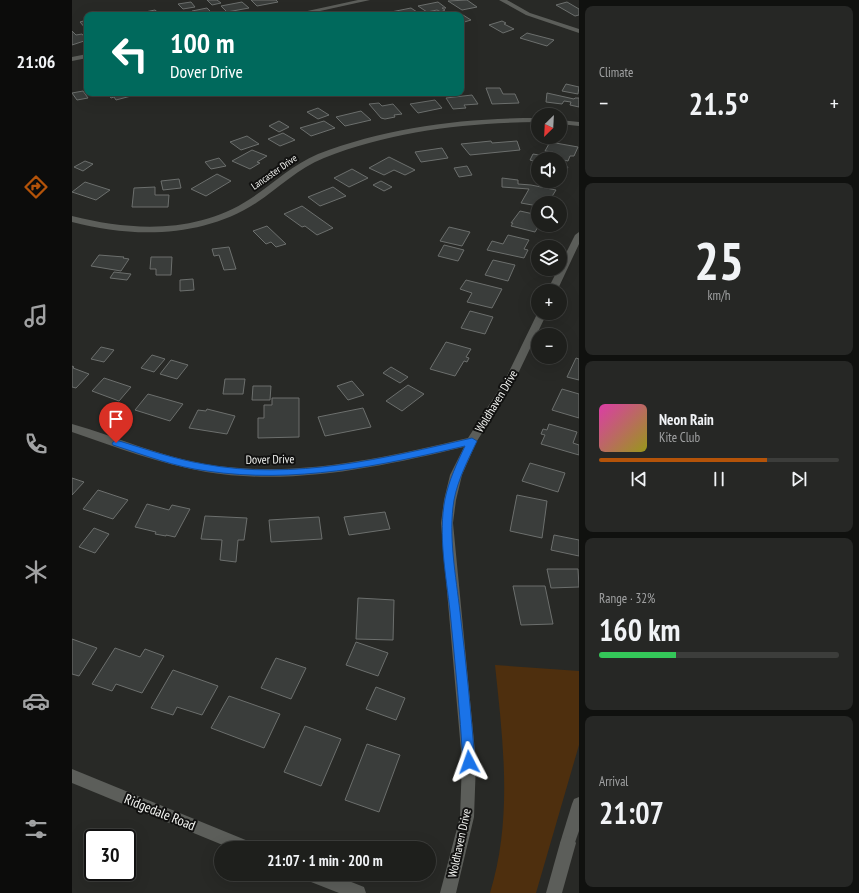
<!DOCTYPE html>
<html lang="en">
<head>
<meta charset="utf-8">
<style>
	body { margin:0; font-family:"PT Sans Narrow",sans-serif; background:#262725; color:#f1f3f6; height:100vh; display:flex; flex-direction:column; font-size:15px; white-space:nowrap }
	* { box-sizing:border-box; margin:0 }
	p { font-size:13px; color:#a1a2a3 }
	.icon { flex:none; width:22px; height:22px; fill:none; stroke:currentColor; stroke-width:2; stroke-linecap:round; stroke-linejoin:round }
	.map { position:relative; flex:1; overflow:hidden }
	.details { display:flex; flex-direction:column; gap:6px; padding:6px; background:#10110f; width:280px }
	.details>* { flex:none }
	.top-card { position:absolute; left:12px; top:12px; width:380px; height:84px; border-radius:8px; box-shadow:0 4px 16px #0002,0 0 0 1px #3c3d3b; background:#00695c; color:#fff; overflow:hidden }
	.needle { width:26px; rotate:204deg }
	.buttons { position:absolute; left:459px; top:108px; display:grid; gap:8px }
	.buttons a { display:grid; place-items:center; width:36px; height:36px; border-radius:50%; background:#1e1f1c; box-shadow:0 4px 16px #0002,0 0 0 1px #3c3d3b; font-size:20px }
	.speed { position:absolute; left:12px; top:829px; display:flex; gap:8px; font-size:20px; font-weight:700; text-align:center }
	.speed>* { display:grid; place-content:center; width:52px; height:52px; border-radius:50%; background:#1e1f1c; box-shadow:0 4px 16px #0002,0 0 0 1px #3c3d3b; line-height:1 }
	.speed .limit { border:2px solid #111; border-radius:6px; background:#fff; color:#111 }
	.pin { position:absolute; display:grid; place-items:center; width:34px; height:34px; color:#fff; margin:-41px -17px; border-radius:50% 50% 50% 0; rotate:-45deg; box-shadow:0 0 4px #0007 }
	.pin .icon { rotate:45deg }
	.me { position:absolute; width:44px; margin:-22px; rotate:356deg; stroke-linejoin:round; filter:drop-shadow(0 0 3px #0008) }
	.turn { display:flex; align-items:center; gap:14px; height:84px; padding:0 20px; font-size:18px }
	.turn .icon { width:52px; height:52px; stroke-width:2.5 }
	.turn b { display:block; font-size:28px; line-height:34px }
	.big { font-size:30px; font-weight:800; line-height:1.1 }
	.details .tile { flex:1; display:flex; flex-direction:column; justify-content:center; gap:6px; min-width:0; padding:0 14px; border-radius:8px; background:#262725 }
	.details .dial { align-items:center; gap:0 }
	.dial b { font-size:52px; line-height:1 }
	.song { display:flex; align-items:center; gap:12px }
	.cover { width:48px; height:48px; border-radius:6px; background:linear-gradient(135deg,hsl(320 70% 55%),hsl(60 70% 35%)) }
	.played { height:4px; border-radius:2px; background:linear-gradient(90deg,#b45309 70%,#3c3d3b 70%) }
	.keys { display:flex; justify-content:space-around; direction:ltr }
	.heat { display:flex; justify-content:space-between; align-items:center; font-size:22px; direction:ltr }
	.charge { height:6px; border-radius:3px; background:linear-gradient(90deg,#34c759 32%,#3c3d3b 0) }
	.trip { position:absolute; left:142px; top:841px; width:222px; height:40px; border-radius:20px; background:#1e1f1c; box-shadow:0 4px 16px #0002,0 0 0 1px #3c3d3b; font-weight:800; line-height:40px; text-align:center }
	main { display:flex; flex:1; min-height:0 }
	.tabs { display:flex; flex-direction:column; width:72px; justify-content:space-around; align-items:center; background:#0c0c0b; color:#a1a2a3 }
	.tabs .icon { width:28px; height:28px }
	.tabs .active { color:#b45309 }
	.tabs b { font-size:18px; color:#f1f3f6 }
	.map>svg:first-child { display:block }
	.green { fill:#4e2f0e }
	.building { fill:#3a3d3b; stroke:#6c6f6d }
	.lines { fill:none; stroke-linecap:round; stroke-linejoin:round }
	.service { fill:#5c5e5a; fill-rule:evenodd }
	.minor { fill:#5c5e5a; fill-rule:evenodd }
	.route { fill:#1a73e8; stroke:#114b97 }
	.labels { text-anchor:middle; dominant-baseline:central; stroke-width:4; stroke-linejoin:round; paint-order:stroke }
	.far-street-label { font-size:10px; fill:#f4f5f2; stroke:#111110 }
	.street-label { font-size:12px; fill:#f4f5f2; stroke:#111110 }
	.near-street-label { font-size:14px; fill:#f4f5f2; stroke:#111110 }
</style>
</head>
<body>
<main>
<nav class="tabs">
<b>21:06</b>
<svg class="icon active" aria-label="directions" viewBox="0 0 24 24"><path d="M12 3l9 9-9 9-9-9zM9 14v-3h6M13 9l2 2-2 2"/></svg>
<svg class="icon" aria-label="music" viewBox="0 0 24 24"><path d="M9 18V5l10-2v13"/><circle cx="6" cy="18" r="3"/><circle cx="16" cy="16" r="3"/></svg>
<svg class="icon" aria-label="phone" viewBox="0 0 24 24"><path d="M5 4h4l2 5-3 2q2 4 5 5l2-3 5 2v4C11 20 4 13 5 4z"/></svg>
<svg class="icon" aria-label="climate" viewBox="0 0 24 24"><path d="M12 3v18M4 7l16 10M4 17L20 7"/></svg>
<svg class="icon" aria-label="car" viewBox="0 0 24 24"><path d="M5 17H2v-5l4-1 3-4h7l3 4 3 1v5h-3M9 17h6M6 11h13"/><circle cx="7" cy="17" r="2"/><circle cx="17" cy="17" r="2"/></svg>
<svg class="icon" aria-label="filters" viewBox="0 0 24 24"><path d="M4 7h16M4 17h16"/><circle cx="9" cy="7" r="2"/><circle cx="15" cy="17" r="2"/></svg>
</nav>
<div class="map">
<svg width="507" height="893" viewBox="0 0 507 893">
	<rect width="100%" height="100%" fill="#282926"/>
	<path class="green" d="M423,665L507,671V745L464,893H418C441,818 431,741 423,665Z"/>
	<g class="building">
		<path d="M135,0H145L149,3L140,5Z"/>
		<path d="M179,0H204L206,2L185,6Z"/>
		<path d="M395,0L405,7L390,10L376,1Z"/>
		<path d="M119,2L123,7L111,9L106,4Z"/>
		<path d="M170,2L177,8L155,12L149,6Z"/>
		<path d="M366,2L374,8H370L373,10L369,12L365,10L355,12L346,6Z"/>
		<path d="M495,2L507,9V15L503,16L484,5Z"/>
		<path d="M135,8L142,15H124L120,11Z"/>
		<path d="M339,8L348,14L323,15L319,12Z"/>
		<path d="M83,10L89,15H76L73,12Z"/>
		<path d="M389,15H391L399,20L389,23Z"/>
		<path d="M15,20V29H14L8,22Z"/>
		<path d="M430,21L434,23L432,24L442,29L431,33L417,25Z"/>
		<path d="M0,31L4,35L10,34L15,40L0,45Z"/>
		<path d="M455,33L482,40L475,46L448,38Z"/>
		<path d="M494,84L507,87L506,94L490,91Z"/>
		<path d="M414,88H428L431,94H443L447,103L420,104Z"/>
		<path d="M11,91L16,98L5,100L0,93Z"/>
		<path d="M40,93H57L59,96L44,100L42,97L39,98L36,94Z"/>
		<path d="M475,93L502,99L503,98H507V107L498,105L499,102L492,101L490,104L474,102Z"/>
		<path d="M400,95L406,104L392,105L394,108L381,109L374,98Z"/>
		<path d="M363,100L370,108L346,113L338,104Z"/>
		<path d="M307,103L310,106L321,104L330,114L322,115L323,117L313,119L309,118L297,104Z"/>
		<path d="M246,108L257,115L246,119L235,112Z"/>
		<path d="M289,111L299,120L273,126L264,117Z"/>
		<path d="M207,121L217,127L207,132L197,126Z"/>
		<path d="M252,121L263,128L239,136L228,128Z"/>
		<path d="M211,133L223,140L208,146L196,139Z"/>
		<path d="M175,136L187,144L169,150L158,142Z"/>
		<path d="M419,141L420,143L445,141L448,150L398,155L389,144Z"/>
		<path d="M478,142L506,147L502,156H498L496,161L478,157L481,152L473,151Z"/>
		<path d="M370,148L376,158L349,162L343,152Z"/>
		<path d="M180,150L195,156L185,162L188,163L178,169L160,161Z"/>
		<path d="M461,154L473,156L472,159H466V162L458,160Z"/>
		<path d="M317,157L343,170L333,175L322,170L312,175L297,168Z"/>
		<path d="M147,158L154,166L139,169L133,162Z"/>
		<path d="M13,161L21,164L11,171L2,167Z"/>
		<path d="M488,165L496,167L488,179Z"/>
		<path d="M395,166L400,175L387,177L382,168Z"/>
		<path d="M280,169L296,178L277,187L262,178Z"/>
		<path d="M145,174L159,181L134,196L119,189Z"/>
		<path d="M430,178L446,180V184L459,185L484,190L479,198L475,197L472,203H466V206L449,203L457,189L430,187Z"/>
		<path d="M107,179L109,188L91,190L89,181Z"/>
		<path d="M309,181L320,187L312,191L301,185Z"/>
		<path d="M13,182L38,190L24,200L0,192Z"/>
		<path d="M83,187V195H97L96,207H60L62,188Z"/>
		<path d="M261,187L274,196L248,206L236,197Z"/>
		<path d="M230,206L261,228L245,235L233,226L230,227L212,214Z"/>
		<path d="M448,211L466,215V221L464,224L467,225L463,232L439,226L441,223H439Z"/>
		<path d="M195,226L214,244L204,247L199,242L194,244L181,231Z"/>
		<path d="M377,227L398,232L390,246L368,241Z"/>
		<path d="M436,235L457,240L452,249L456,250L452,258L415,250L420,241L431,244Z"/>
		<path d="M372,245L392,250L386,261L366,256Z"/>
		<path d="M157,247L164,269L152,270L147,255L142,256L140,249Z"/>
		<path d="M27,255L52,257L51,258L57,259L49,271L19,266Z"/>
		<path d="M79,257H100L99,275H84V269H78Z"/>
		<path d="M421,260L443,265L436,281L413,275Z"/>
		<path d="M42,272L59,274L55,280L38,278Z"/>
		<path d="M121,279L122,290L108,291V280Z"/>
		<path d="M394,280L430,289L420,308L395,302L400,293L388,289Z"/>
		<path d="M398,311L421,317L413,334L389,328Z"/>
		<path d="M374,342L399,349L394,357L397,358L395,362L392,361L383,376L358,369Z"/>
		<path d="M29,347L42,350L32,362L19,359Z"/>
		<path d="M80,355L93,359L82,372L69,368Z"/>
		<path d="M504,358L507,359V380L495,377Z"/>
		<path d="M99,360L116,365L105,379L88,374Z"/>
		<path d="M0,366L2,367L1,368L17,374L4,388L0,387Z"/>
		<path d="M319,367L336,377L328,383L311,373Z"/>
		<path d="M32,378L59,387L47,401L20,391Z"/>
		<path d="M153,379H173L171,394H151Z"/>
		<path d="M280,381L292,395L276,400L265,386Z"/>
		<path d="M336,385L352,394L330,411L314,401Z"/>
		<path d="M181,386H199L198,400H180Z"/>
		<path d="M490,389L507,394V418L480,410Z"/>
		<path d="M76,394L111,404L98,421L63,410Z"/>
		<path d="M200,398H227V437L186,438V418H192V405H200Z"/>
		<path d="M291,408L299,427L253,436L246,417Z"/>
		<path d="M135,409L163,416L155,434L117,428L126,410L134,411Z"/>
		<path d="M477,424L505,432L501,443L507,445V455L469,444L473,435L469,434L471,429L475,430Z"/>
		<path d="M458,463L493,473L486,492L450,481Z"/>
		<path d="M0,478L12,482L0,495Z"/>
		<path d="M26,490L56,500L41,519L11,509Z"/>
		<path d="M445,495L475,501L470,538L438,531Z"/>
		<path d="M75,504L97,510L100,505L118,509L103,537L94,535V536L83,534L84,532L63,527Z"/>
		<path d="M313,512L318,529L277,535L272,517Z"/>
		<path d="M133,516L175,518L172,540H166L164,562L148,560L150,540L129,539Z"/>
		<path d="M247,517L250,539L199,542L197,520Z"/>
		<path d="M22,528L37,534L23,553L7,547Z"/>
		<path d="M482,535L507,540V556L479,550Z"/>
		<path d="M475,569H506L507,587L479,588Z"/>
		<path d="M441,586H473L481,624L449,625Z"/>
		<path d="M286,598L322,600L321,640L284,639Z"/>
		<path d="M0,639L25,648L7,676L0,674Z"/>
		<path d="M284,642L316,653L306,676L274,665Z"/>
		<path d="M43,648L68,657L73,649L92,656L70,693L44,684L40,691L20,684Z"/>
		<path d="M204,658L234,668L219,699L189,688Z"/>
		<path d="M101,670L146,686L130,715L105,707L101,715L79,708Z"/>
		<path d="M304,687L333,698L324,720L294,709Z"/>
		<path d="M157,696L208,714L192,748L139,728Z"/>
		<path d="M233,726L269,739L249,786L212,772Z"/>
		<path d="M295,744L328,755L307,812L273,800Z"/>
	</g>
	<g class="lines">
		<path class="service" d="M507,797V831L501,848L496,850L491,848L488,843L500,804L502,799Z"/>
		<g class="minor">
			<path d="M286,0H298L230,15H217Z"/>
			<path d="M427,0H435L458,13L507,29V33L454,15Z"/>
			<path d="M15,54V58L0,61V57Z"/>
			<path d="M466,118V122C394,123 320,131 252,158C226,168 207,188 184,203C130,238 60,238 0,222V216C59,231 125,234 178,199C201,184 220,165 246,154C316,127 392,118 466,118Z"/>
			<path d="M488,120L507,122V126L488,124Z"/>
			<path d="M507,232V244L485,291H475L486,269H488V265L503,235Z"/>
			<path d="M466,312L475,313L443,380L405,441L390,475L384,500L381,523L404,762L402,817L384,893H368L388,817L390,762L369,523L372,500L378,475L392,447C308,467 220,486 134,472C88,464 44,447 0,432V424C45,437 87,456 133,464C222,479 311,458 396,438L433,380Z"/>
			<path d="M0,769L181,843L184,848H158L0,783Z"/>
			<path d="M496,836L501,838L504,843L490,893H474L488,843L491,838Z"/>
			<path d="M232,874H259L292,887L294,893H267L234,880Z"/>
		</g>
	</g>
	<path class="route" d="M400,438L405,441C396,460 386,479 382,500C376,536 384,576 388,612C394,662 399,712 403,762L401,766L397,768L393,766L391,762C388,712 383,662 378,611C374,575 366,535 373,499C377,480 385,463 393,446C308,466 222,484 135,471C103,467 72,455 41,445L40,443L44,440C74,449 102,459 132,464C222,481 313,458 400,438Z"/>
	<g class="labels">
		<g class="far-street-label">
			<text transform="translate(202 172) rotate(-35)">Lancaster Drive</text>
		</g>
		<g class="street-label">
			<text transform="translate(424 401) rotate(-59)">Woldhaven Drive</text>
			<text transform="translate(198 459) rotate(-1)">Dover Drive</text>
			<text transform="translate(387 843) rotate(-78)">Woldhaven Drive</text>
		</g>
		<g class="near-street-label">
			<text transform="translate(88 812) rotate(22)">Ridgedale Road</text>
		</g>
	</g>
</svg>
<div class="buttons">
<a><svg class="needle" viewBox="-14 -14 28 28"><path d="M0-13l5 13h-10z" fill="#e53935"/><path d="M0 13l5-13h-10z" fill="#a1a2a3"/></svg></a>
<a><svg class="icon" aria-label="sound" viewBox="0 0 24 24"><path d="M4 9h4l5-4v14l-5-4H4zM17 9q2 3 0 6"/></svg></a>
<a><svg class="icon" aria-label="search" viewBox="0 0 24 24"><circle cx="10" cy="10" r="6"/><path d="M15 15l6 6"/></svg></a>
<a><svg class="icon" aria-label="layers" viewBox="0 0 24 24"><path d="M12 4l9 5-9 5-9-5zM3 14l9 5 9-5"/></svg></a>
<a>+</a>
<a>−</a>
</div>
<div class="speed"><div class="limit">30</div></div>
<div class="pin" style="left:44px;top:443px;background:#d93025"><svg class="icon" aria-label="arrive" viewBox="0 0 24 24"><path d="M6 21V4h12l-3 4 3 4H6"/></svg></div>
<svg class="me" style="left:397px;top:762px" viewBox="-20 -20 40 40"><path d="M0-17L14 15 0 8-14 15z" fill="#1a73e8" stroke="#fff" stroke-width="4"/></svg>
<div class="trip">21:07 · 1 min · 200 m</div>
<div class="top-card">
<div class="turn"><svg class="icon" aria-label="left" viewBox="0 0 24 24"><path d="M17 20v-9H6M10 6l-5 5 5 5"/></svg><div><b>100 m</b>Dover Drive</div></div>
</div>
</div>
<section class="details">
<div class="tile"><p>Climate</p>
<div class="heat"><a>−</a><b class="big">21.5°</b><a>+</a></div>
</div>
<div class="tile dial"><b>25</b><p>km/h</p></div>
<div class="tile">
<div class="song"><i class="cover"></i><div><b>Neon Rain</b><p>Kite Club</p></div></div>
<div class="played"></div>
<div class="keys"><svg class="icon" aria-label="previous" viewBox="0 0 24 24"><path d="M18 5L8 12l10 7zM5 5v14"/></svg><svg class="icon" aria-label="pause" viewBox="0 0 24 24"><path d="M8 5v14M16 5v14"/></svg><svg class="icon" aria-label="next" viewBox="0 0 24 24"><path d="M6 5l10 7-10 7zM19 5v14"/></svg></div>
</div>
<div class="tile"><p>Range · 32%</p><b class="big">160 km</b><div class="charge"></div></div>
<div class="tile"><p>Arrival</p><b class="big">21:07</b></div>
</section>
</main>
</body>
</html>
